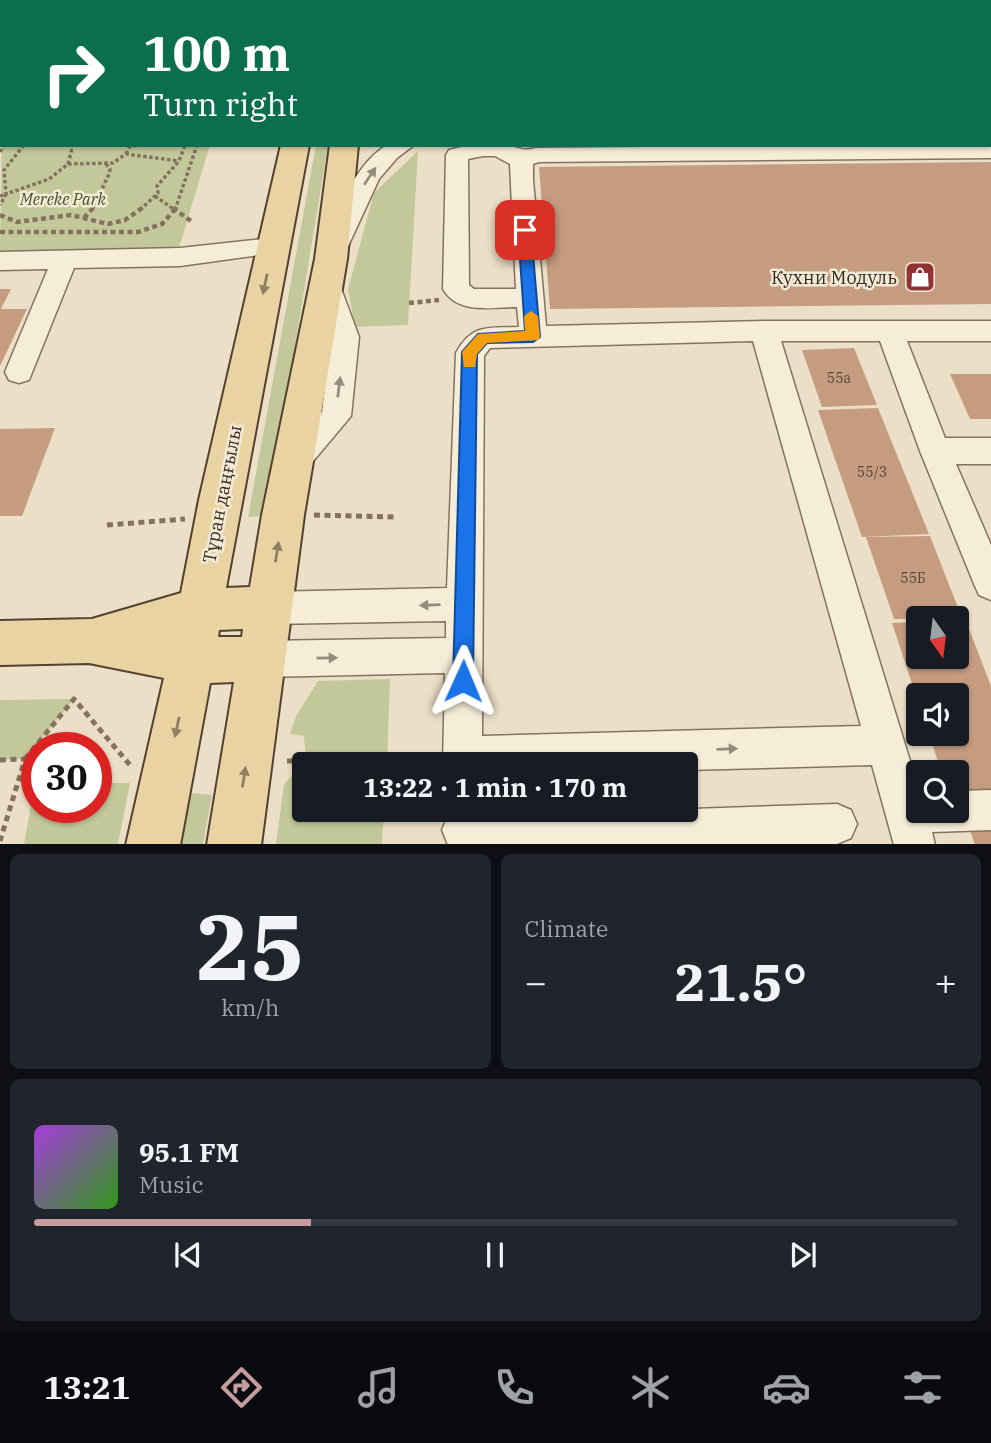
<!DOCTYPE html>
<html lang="en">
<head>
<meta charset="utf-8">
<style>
	body { margin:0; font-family:"IBM Plex Serif",serif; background:#20242c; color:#f1f3f6; height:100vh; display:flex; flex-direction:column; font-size:26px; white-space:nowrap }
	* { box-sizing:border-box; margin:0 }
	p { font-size:23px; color:#9ea1a6 }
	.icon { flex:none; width:38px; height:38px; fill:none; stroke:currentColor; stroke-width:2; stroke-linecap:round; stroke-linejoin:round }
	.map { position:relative; height:844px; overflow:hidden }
	.side { display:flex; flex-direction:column; gap:10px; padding:10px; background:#0d0f14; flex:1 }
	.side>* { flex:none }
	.banner { position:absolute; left:0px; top:0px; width:992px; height:147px; box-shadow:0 2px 5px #0004; background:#0b6e4f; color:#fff; overflow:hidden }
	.needle { width:46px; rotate:166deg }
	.tools { position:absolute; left:906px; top:606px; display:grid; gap:14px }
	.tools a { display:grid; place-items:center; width:63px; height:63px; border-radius:7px; background:#171b24; box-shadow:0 2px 5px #0004; font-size:35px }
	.speed { position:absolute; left:21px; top:732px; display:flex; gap:14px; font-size:35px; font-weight:700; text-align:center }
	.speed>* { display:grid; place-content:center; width:91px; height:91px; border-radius:50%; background:#171b24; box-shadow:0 2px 5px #0004; line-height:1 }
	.speed .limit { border:10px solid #d22; background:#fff; color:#111 }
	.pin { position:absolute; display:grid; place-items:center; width:60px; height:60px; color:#fff; margin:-30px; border-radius:14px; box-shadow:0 4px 10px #0006 }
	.me { position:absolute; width:77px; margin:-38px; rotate:1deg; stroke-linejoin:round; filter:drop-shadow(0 0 5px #0008) }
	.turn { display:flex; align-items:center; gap:24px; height:147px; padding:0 28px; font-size:32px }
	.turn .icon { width:91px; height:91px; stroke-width:2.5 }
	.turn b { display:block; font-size:49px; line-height:60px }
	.big { font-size:52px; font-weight:700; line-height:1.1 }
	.side .widget { flex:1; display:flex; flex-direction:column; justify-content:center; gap:10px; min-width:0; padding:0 24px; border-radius:10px; background:#20242c }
	.side .dial { align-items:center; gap:0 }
	.dial b { font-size:91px; line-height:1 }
	.song { display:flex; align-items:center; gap:21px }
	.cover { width:84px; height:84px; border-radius:10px; background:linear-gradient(135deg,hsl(280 70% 55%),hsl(110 70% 35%)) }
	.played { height:7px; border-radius:4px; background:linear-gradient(90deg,#c59d9f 30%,#363941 30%) }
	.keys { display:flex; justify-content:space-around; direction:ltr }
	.heat { display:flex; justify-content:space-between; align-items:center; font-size:38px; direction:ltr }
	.side .tiles { flex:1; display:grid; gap:10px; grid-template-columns:1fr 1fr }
	.widget:last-child { grid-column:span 2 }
	.trip { position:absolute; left:292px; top:752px; width:406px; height:70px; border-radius:7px; background:#171b24; box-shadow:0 2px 5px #0004; font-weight:700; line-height:70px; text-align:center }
	.tabs { display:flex; height:112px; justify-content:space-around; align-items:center; background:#090b0e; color:#9ea1a6 }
	.tabs .icon { width:49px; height:49px }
	.tabs .active { color:#c59d9f }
	.tabs b { font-size:32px; color:#f1f3f6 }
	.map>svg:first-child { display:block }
	.green { fill:#c3c89b }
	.building { fill:#c59c80 }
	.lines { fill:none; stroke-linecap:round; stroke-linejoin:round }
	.minor-casing { stroke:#85725e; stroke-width:3 }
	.major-casing { stroke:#534131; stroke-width:4 }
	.path-far2 { stroke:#85725e; stroke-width:3.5; stroke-dasharray:3.5 2.5; stroke-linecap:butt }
	.path-far1 { stroke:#85725e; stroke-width:4.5; stroke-dasharray:5 3.5; stroke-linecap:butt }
	.path { stroke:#85725e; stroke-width:5; stroke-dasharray:6 4.5; stroke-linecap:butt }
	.minor { fill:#f6edd9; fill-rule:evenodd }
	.major { fill:#ead3a2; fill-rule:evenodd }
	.oneway { fill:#968c7c }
	.oneway2 { fill:#907f61 }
	.route { fill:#1a73e8; stroke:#114b97; stroke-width:2 }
	.slow { fill:#f59e0b }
	.labels { text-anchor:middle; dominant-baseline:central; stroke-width:5; stroke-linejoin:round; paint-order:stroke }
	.number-label { font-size:14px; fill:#5a4738 }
	.far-park-label { font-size:16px; font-style:italic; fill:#475129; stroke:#f3ead6 }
	.poi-label { font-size:18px; fill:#362b20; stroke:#f3ead6; text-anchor:end }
	.street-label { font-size:18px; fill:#362b20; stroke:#f3ead6 }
</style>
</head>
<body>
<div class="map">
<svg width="991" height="845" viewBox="0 0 991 845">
	<rect width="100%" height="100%" fill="#ebdfc7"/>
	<g class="green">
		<path d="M2,119V145H210L178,251L0,255Z"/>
		<path d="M316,145H328L267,516L248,517Z"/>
		<path d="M418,151L408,325L355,327L348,289L374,193Z"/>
		<path d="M390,679L387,765H304V810H384L382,844H276L284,784L306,761L304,736L290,734L296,716L318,681Z"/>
		<path d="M74,699L25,759L0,760V700Z"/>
		<path d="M35,783L37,807H96V783H130L118,844H24Z"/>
		<path d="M191,793L212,795L203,844H181Z"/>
	</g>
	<g class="building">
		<path d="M991,162V304L550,309L539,167Z"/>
		<path d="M0,289H11L1,309H27L0,366Z"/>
		<path d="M854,348L877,405L822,407L802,350Z"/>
		<path d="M950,374H991V419H970Z"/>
		<path d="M878,408L929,534L862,537L818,410Z"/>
		<path d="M55,428L22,516H0V429Z"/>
		<path d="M930,536L962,618L894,619L866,537Z"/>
		<path d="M957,621H966L991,686V804L957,806V772H941L929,733H957V695H919L918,702L892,623L919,622V656H957Z"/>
		<path d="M991,814V845H975L965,815Z"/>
	</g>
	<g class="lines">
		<g class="minor-casing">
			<g id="minor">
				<path d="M262,0H280L261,2Z"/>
				<rect x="490" y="0" width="18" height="2"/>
				<path d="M920,0H938L919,2Z"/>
				<path d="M953,0H971L972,2H954Z"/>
				<rect x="990" y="32" width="1" height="13"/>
				<rect x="0" y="46" width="2" height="12"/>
				<path d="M0,93H2L0,108Z"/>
				<path d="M990,121H991V135L990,134Z"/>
				<path d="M991,144V158L539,162L533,164V180L546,326L764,321H991V341H907L945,438H991V464H956L991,545V600L979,595L974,584L920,451L880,341H781L919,790V810H957V791L991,790V830L932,832L935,845H894L872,765L686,770V765H443L445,673L263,677L250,671L245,659L250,647L263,641L446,638V621L269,624L257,619L252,608L257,597L269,592L447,588L456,353C472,323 489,328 519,327L517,307C492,307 458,315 443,289L446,155L449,150C467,145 486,143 504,145C520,147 519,152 536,148ZM483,156H495L510,164L516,289H474L469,285L468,159ZM753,341L861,726L482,736L484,356L490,348Z"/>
				<path d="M387,145H414L397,158L379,179L344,255L335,257L326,255L322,249C338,214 352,166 387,145Z"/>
				<path d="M273,238L282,240L285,246L282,252L180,266L74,268L29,380L19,383L9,380L5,372L48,269L0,270V252L180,248Z"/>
				<path d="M326,274L335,277L339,283L359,337L351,416L304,472L293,476L282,472L278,463L282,454L322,412L331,337L313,283L317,277Z"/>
				<path d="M837,804L851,810L857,824L851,838L837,844L448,845L442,830L448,816L460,810L578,813Z"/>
			</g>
		</g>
		<g class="major-casing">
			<g id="major">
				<rect x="313" y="0" width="24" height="2"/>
				<rect x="350" y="0" width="24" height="2"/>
				<path d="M281,145H309L226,588L250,587L262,515L315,259L330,145H358L347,259L304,515L261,845H207L234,682L210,683L180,845H126L164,678L89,663L0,665V621L92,619L181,593L199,500ZM243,629L242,637H218L219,630Z"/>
			</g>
		</g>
		<g class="path-far2">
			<path d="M24,145L4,170L6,194L49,179L68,164L113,163L126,154L179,161"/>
			<path d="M0,152L4,145"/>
			<path d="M126,154L130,146L142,145"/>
			<path d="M68,164L73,145"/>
			<path d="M0,196L6,194L0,205"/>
			<path d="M155,196L175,210"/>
			<path d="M92,210L109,174L110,169L106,164"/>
			<path d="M140,210L158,193L157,186L179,161L185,145"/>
			<path d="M175,210L197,145"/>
		</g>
		<g class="path-far1">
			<path d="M173,208L191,221"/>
			<path d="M0,215L17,222L71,215L108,224L125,220L142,208"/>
			<path d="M84,218L93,208"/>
			<path d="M0,232H138L162,224L176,208"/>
			<path d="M409,303L439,300"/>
		</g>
		<g class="path">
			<path d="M314,515L397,517"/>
			<path d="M107,525L185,519"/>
			<path d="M25,759L74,699L130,765H134"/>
			<path d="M0,760L25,759L0,841"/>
			<path d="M287,761H387"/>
		</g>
		<use href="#minor" class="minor"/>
		<use href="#major" class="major"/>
	</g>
	<defs><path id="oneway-solid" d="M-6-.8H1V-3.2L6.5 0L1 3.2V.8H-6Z" transform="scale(1.75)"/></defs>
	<g class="oneway">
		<use href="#oneway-solid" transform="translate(370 176) rotate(-56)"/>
		<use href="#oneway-solid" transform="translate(339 387) rotate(-83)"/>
		<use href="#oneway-solid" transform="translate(430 605) rotate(178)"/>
		<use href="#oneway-solid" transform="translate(327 658) rotate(-1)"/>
		<use href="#oneway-solid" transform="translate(727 749) rotate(-2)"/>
	</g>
	<g class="oneway2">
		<use href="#oneway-solid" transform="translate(265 284) rotate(102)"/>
		<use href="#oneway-solid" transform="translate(277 552) rotate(-81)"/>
		<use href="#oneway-solid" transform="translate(177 727) rotate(102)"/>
		<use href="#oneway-solid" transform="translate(244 777) rotate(-81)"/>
	</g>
	<path class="route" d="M525,226L531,230L540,337L533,342L487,343L477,354L473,681L470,687L463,690L456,687L453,681L462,352L478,334L525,331L518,230Z"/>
	<path class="slow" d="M531,311L538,316L540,337L538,340L487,343L477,354L475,367H464L462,352L478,334L525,331L524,316Z"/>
	<defs>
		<g id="shop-square" transform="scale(1.575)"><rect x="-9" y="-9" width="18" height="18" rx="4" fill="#8f3335" stroke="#f3ead6"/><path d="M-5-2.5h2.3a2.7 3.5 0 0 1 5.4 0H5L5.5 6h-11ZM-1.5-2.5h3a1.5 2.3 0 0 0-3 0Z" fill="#fff"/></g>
	</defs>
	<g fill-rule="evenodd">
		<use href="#shop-square" x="920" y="277"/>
	</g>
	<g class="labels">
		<g class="number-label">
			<text x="839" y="378">55а</text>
			<text x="872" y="472">55/3</text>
			<text x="913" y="578">55Б</text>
		</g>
		<g class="far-park-label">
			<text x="63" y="199">Mereke Park</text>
		</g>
		<g class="poi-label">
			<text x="897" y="277">Кухни Модуль</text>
		</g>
		<g class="street-label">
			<text transform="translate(222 494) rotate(-79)">Тұран даңғылы</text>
		</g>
	</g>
</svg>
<div class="tools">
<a><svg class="needle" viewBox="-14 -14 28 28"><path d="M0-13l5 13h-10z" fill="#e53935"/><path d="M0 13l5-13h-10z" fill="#9ea1a6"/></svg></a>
<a><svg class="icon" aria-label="sound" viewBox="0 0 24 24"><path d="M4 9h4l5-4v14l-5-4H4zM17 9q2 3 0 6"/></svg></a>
<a><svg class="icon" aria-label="search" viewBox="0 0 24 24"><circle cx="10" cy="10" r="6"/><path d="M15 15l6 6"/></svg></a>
</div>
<div class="speed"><div class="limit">30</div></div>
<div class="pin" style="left:525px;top:230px;background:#d93025"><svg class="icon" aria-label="arrive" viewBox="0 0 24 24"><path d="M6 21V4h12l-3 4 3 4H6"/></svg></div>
<svg class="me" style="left:463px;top:681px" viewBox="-20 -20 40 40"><path d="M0-17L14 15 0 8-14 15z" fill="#1a73e8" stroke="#fff" stroke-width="4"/></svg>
<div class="trip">13:22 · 1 min · 170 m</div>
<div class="banner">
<div class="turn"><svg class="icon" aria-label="right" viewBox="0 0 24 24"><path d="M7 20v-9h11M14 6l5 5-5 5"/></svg><div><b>100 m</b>Turn right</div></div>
</div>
</div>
<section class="side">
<div class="tiles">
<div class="widget dial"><b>25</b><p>km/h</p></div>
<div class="widget"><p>Climate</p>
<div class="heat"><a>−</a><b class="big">21.5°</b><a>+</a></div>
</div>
<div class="widget">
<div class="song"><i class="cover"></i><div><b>95.1 FM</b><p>Music</p></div></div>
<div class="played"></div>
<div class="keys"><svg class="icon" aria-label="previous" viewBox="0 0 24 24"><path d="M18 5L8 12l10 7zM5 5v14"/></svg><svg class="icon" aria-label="pause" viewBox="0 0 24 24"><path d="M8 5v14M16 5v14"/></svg><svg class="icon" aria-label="next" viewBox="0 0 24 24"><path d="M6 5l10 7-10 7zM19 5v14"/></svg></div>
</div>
</div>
</section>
<nav class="tabs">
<b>13:21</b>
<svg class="icon active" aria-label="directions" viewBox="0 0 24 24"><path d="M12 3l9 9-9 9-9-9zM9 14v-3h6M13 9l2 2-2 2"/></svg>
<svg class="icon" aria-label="music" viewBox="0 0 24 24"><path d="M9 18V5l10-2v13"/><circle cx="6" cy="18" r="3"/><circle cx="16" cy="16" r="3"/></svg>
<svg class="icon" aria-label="phone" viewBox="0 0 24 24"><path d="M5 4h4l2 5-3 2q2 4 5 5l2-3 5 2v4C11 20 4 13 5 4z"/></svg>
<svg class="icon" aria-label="climate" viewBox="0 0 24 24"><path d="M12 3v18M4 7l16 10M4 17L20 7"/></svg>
<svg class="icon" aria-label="car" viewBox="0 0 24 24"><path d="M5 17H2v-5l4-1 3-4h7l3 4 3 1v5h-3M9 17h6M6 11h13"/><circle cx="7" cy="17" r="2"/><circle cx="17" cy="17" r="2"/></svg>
<svg class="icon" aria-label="filters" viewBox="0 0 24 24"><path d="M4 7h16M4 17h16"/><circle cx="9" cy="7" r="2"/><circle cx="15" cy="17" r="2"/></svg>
</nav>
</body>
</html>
